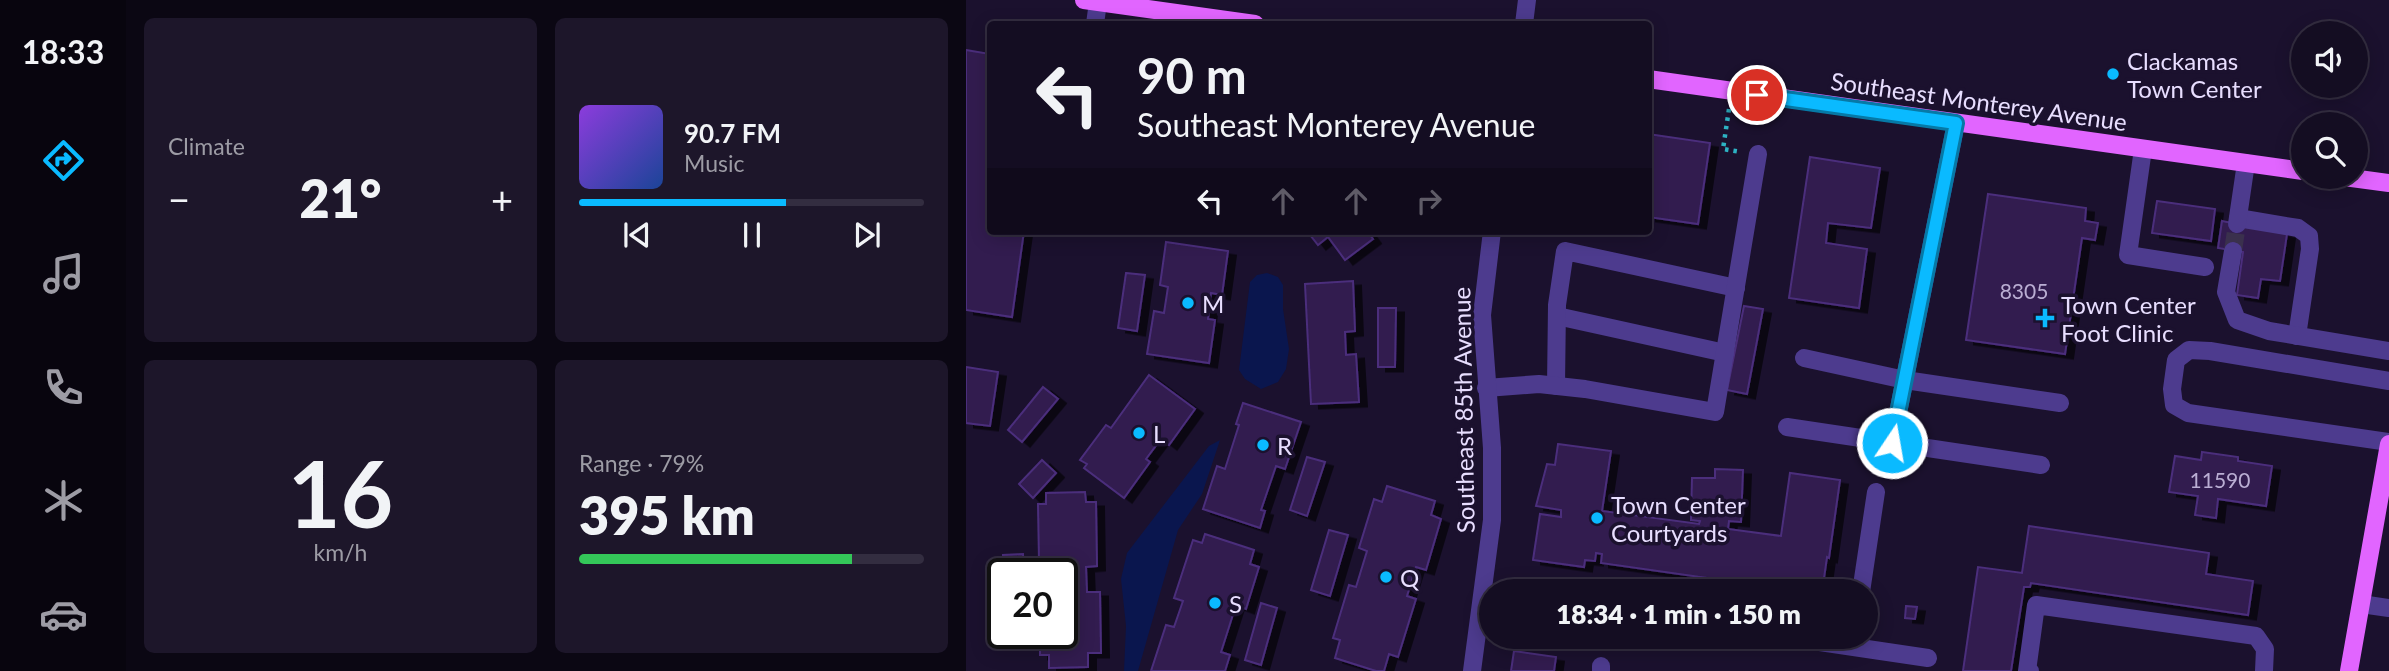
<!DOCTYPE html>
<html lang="en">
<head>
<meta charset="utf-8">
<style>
	body { margin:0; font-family:Lato,sans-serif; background:#1d162a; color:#f1f3f6; height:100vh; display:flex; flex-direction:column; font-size:26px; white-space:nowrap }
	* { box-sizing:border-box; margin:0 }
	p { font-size:23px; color:#9d9ca5 }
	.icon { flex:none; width:38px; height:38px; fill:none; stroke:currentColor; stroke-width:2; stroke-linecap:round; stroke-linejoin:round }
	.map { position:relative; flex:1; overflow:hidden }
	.side { display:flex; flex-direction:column; gap:18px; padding:18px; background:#0b0713; width:840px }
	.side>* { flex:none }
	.banner { position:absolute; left:21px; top:21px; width:665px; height:214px; border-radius:7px; box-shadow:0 4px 18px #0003,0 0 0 2px #332d40; background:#140d22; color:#f1f3f6; overflow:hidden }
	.fabs { position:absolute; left:1325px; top:21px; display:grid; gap:14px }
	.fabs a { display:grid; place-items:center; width:77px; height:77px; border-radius:50%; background:#140d22; box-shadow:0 4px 18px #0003,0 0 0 2px #332d40; font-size:35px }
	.speed { position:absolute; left:21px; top:558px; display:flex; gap:14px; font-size:35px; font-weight:700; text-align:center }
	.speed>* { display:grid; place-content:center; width:91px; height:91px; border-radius:50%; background:#140d22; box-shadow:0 4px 18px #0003,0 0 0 2px #332d40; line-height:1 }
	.speed .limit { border:4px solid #111; border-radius:10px; background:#fff; color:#111 }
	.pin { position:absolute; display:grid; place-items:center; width:60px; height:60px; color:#fff; margin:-30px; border:4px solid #fff; border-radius:50%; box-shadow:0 2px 7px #0007 }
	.me { position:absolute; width:77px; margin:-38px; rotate:12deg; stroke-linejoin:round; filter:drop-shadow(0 0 5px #0008) }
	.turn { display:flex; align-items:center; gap:24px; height:147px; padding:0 35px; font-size:32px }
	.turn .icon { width:91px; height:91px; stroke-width:2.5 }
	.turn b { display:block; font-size:49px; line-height:60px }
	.lanes { display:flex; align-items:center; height:66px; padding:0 35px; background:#0003; justify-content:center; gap:35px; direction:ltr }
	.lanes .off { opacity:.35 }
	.big { font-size:52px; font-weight:800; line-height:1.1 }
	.side .card { flex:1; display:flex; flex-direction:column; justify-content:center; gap:10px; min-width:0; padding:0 24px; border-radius:10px; background:#1d162a }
	.side .dial { align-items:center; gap:0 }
	.dial b { font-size:91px; line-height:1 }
	.song { display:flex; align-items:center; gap:21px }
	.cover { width:84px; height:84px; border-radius:10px; background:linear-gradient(135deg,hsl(270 70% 55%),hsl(220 70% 35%)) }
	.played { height:7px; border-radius:4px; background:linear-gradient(90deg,#0abaff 60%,#332d40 60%) }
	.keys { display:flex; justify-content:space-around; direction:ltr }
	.heat { display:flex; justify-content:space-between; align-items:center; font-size:38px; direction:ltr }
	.charge { height:10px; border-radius:5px; background:linear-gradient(90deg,#34c759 79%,#332d40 0) }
	.side .tiles { flex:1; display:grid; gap:18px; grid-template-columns:repeat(2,1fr) }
	.trip { position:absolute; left:513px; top:579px; width:399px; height:70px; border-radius:35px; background:#140d22; box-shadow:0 4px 18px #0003,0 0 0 2px #332d40; font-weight:800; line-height:70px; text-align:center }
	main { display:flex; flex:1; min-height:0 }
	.menu { display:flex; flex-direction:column; width:126px; justify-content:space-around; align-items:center; background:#08050e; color:#9d9ca5 }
	.menu .icon { width:49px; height:49px }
	.menu .on { color:#0abaff }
	.menu b { font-size:32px; color:#f1f3f6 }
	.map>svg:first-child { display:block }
	.water { fill:#0a164e }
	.building { fill:#301c4f; stroke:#4b2e7c; stroke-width:2; filter:url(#shadow) }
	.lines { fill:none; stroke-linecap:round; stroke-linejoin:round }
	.minor-tunnel { stroke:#3a304d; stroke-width:18; stroke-dasharray:18 9; stroke-linecap:butt }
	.path { stroke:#2db2c3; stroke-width:4.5; stroke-dasharray:3.5 5; stroke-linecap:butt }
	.minor { stroke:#4d3b8e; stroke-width:18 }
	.major { stroke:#e165ff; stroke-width:18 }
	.route-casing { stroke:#0679a6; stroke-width:18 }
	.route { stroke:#0abaff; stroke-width:12 }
	.poi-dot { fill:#0abaff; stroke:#1b112e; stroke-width:2.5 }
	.labels { text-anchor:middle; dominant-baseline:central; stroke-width:7; stroke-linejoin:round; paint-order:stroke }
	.number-label { font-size:21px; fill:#baaed3 }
	.poi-label { font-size:24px; fill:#e8deff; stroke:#1b112e; text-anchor:start }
	.street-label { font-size:24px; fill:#e8deff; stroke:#1b112e }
</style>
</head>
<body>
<main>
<nav class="menu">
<b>18:33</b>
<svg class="icon on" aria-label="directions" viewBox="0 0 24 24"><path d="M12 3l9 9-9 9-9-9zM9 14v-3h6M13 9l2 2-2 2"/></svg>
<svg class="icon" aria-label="music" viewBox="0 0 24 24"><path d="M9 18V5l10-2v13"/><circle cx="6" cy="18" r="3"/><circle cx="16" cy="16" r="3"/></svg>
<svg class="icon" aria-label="phone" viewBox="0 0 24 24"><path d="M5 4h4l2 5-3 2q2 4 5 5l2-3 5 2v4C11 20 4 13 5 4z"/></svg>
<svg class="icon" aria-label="climate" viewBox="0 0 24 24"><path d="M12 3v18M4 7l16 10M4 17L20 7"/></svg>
<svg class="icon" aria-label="car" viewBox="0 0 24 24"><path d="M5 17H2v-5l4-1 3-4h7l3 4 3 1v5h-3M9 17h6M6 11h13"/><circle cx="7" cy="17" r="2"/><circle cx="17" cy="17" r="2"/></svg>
</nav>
<section class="side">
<div class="tiles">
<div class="card"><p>Climate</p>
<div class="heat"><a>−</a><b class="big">21°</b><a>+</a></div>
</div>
<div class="card">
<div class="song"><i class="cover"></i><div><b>90.7 FM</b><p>Music</p></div></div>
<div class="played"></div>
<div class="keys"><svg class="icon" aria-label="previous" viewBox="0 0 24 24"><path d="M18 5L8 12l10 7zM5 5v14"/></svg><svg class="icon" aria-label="pause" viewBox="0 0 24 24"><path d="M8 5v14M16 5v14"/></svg><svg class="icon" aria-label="next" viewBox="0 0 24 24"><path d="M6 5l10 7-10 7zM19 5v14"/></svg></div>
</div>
<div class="card dial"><b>16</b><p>km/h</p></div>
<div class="card"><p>Range · 79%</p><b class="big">395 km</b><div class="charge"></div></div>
</div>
</section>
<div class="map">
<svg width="1423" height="671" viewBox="0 0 1423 671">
	<defs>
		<filter id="shadow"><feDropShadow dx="8" dy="4.5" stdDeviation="0" flood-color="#0009"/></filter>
	</defs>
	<rect width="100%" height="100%" fill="#1b112e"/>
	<g class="water">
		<path d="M301,273L312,277L317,285V309L323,349L320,369L312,382L295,389L279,379L273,370L284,282L291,275Z"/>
		<path d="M254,440L236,494L212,530L172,671H158L160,626L155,579L161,553L243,446Z"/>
	</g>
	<g class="building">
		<path d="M0,50L24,54V231H58L46,317L0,310Z"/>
		<path d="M682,134L744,143L732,224L682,217Z"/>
		<path d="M844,157L914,168L905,228L862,223L860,243L901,249L893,308L823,298Z"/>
		<path d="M1022,194L1120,208L1119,221L1132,223L1129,240L1116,238L1099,354L1000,340Z"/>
		<path d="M1191,201L1249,209L1245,241L1186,233Z"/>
		<path d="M1256,221L1321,234L1314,281L1295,279L1292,298L1271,295L1277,252L1252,248Z"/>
		<path d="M341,231H401L407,239L379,260L362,237L352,245Z"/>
		<path d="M200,242L262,251L256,295L245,293L242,319L249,320L243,363L181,354L188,311L198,313L202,287L194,285Z"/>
		<path d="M160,273L179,275L171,331L152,328Z"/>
		<path d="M387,281L389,331L379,332L380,355L390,354L393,402L345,404L339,284Z"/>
		<path d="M778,306L797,309L781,394L761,390Z"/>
		<path d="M412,308H430L429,367H412Z"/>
		<path d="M0,367L32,372L24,426L0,423Z"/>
		<path d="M183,375L229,409L203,445L195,439L180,459L184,462L158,498L118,468L121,464L114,460L140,425L145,428Z"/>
		<path d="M77,387L92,399L56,442L42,430Z"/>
		<path d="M277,403L335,422L319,469L310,466L295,510L299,511L294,528L237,509L251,466L259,469L273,425L270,424Z"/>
		<path d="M592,444L645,451L636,511L733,524L734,521L725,520L726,478H749V469L777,470L775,522L763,521L762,529L815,536L824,473L874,480L863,558L861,557L858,578H861L859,592H814L815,583L805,582V587L635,563L636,554L630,553L629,561L619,560L618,567L567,560L574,514L595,517V510L570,506L581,464L589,465Z"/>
		<path d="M1236,452L1272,457V461L1306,466L1300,506L1252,499L1250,518L1229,515L1232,496L1203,492L1209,456L1235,460Z"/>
		<path d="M341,457L359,462L341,516L324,510Z"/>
		<path d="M76,460L90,473L67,498L53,484Z"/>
		<path d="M421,486L469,501L465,515L475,519L460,570L450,567L441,596L450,599L432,657L423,654L418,671H410L369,658L374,640L367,638L383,585L390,587L401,551L393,548L408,499L416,502Z"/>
		<path d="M119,492L120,502H130L131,566L120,567L121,592H134L135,653H122V667L83,668V655H74V634H96V574H81V560L73,561L72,504H80V493Z"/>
		<path d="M1063,526L1243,553L1240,574L1287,581L1282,615L1065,583L1064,587H1058L1045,671H997L1012,567L1056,573Z"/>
		<path d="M363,530L382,535L364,596L345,590Z"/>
		<path d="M239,534L288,550L284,564L293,567L280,609L270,605L255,652L264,655L259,671H185L200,625L208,627L217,601L208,598L227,540L236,543Z"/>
		<path d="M57,554L58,574H38L37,555Z"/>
		<path d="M295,603L311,608L295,665L279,660Z"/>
		<path d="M940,606L951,607L949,619L939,618Z"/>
		<path d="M548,651L590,657L588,671H545Z"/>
	</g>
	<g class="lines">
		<path class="minor-tunnel" d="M1267,251L1271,224"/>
		<path class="path" d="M763,109L757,149L775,152"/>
		<g class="minor">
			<path d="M129,24L132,2"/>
			<path d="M558,24L561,0"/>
			<path d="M1177,149L1162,255L1239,267"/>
			<path d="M1272,218L1332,228L1343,236L1344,249L1331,336"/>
			<path d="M1271,224L1280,163"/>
			<path d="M1267,251L1260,292L1271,320L1303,331L1423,351"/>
			<path d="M591,316L759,353"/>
			<path d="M838,358L939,380L1094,403"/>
			<path d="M1423,381L1244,351L1223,350L1210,360L1206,389L1208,405L1222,413L1423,442"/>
			<path d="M590,386L591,305L599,251L770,288"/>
			<path d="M520,388L573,384L619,389L749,412L792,154"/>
			<path d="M821,427L1075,465"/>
			<path d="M926,443L990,123"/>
			<path d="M895,592L910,492"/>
			<path d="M1395,604L1423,608"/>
			<path d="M820,637L962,658"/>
			<path d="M506,671L526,520V448L516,315L526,231"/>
			<path d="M635,671V666"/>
			<path d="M1064,671H1061L1070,605L1290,636L1299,649L1298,671"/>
		</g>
		<g class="major">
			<path d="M118,0L289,24"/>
			<path d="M682,79L1337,171"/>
			<path d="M1378,177L1423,183"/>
			<path d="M1383,671L1423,444"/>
		</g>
	</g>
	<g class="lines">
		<g class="route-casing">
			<path id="route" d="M791,95L990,123L926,443"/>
		</g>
		<use href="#route" class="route"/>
	</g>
	<g class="poi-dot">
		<circle cx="1147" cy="74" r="7"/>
		<circle cx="222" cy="303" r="7"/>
		<path d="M1075.5 307.5h7v7h7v7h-7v7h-7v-7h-7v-7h7z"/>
		<circle cx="173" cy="433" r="7"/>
		<circle cx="297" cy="445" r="7"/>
		<circle cx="631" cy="518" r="7"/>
		<circle cx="420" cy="577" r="7"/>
		<circle cx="249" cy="603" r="7"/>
	</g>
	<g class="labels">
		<g class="number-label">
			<text x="1058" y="290">8305</text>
			<text x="1254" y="479">11590</text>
		</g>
		<g class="poi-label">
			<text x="1161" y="60">Clackamas<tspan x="1161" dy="28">Town Center</tspan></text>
			<text x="236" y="303">M</text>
			<text x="1095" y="304">Town Center<tspan x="1095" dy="28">Foot Clinic</tspan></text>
			<text x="187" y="433">L</text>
			<text x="311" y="445">R</text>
			<text x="645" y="504">Town Center<tspan x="645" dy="28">Courtyards</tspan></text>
			<text x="434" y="577">Q</text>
			<text x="263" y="603">S</text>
		</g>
		<g class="street-label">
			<text transform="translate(1013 101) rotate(8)">Southeast Monterey Avenue</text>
			<text transform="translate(497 410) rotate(-91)">Southeast 85th Avenue</text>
		</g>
	</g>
</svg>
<div class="fabs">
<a><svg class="icon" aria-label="sound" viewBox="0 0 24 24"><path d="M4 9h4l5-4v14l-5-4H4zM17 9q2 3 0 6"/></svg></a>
<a><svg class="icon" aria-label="search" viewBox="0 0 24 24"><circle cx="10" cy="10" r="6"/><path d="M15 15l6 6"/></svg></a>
</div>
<div class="speed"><div class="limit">20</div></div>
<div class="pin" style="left:791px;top:95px;background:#d93025"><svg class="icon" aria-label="arrive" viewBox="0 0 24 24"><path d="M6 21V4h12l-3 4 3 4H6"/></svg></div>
<svg class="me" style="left:926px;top:443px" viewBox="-20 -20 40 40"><circle r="17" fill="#0abaff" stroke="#fff" stroke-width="3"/><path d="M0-11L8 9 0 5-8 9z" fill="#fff"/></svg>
<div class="trip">18:34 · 1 min · 150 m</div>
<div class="banner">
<div class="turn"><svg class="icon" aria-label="left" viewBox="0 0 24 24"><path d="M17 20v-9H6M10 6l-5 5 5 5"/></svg><div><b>90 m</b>Southeast Monterey Avenue</div></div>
<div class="lanes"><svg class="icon" aria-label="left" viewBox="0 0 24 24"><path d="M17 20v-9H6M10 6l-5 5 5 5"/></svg><svg class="icon off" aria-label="ahead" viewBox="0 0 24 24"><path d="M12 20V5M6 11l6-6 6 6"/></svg><svg class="icon off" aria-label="ahead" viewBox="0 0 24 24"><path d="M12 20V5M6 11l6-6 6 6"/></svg><svg class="icon off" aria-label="right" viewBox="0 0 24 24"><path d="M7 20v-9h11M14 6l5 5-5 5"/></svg></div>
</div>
</div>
</main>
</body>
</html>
